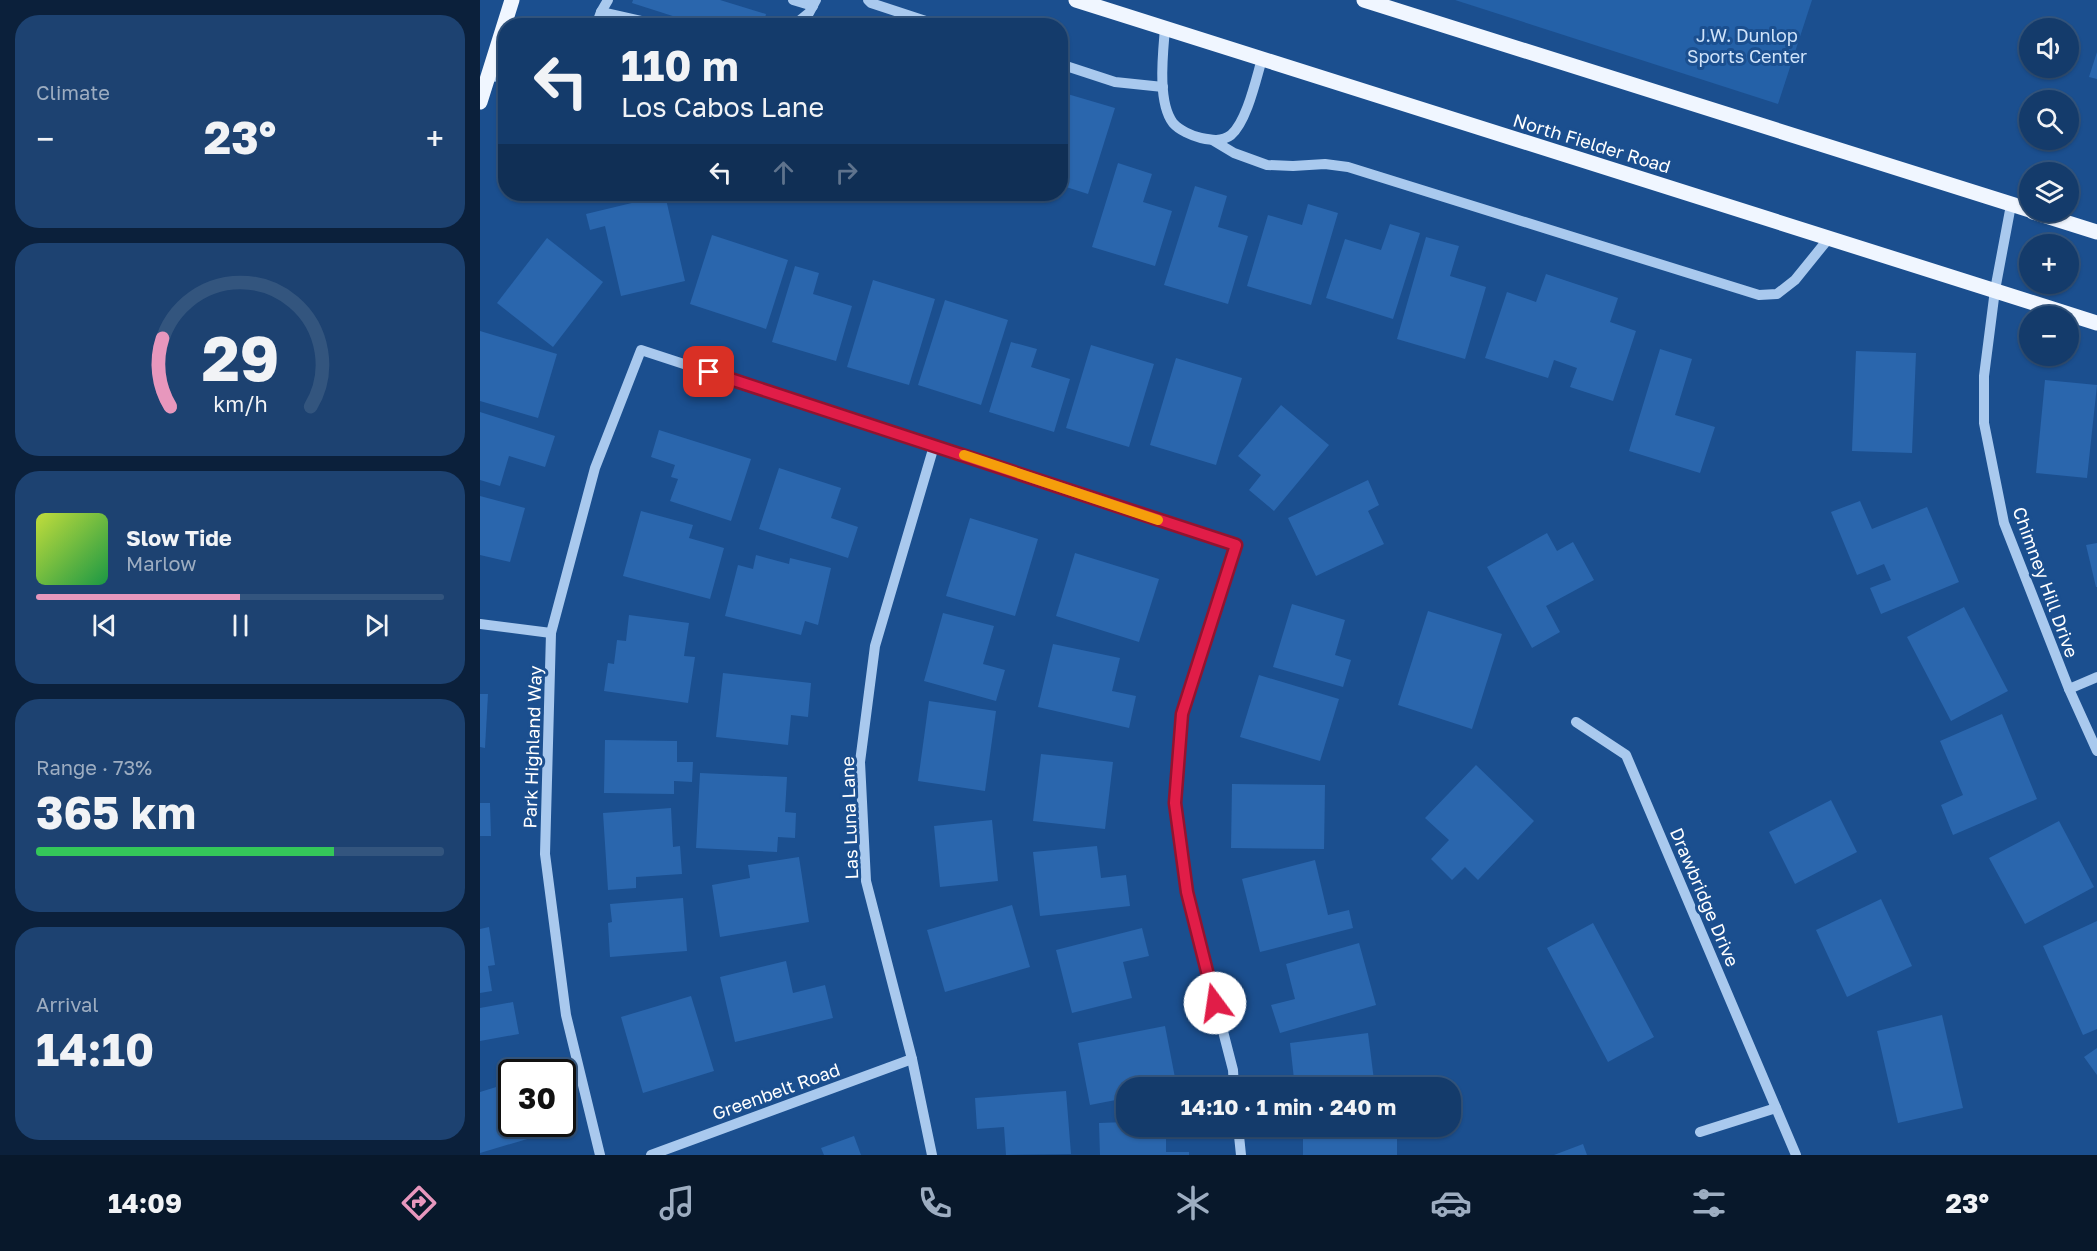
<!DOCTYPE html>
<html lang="en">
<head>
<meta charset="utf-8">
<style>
	body { margin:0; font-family:"Golos Text",sans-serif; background:#1d4271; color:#f1f3f6; height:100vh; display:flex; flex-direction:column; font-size:22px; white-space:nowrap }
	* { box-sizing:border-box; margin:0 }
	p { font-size:20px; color:#9dadc1 }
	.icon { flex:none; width:33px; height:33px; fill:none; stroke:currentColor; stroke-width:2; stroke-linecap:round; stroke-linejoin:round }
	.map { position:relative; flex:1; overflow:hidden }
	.panel { display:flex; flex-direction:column; gap:15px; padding:15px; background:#0b203b; width:480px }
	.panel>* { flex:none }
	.hud { position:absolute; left:18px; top:18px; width:570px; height:183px; border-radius:24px; box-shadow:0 2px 4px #0004,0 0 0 2px #33557e; background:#143b6b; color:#f1f3f6; overflow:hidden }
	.buttons { position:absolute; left:1539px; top:18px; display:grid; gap:12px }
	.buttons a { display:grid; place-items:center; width:60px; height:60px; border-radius:50%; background:#143b6b; box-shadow:0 2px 4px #0004,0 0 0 2px #33557e; font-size:30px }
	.speed { position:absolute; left:18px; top:1059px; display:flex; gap:12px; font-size:30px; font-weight:700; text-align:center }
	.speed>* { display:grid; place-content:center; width:78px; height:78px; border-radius:50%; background:#143b6b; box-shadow:0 2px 4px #0004,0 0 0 2px #33557e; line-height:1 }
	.speed .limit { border:3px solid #111; border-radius:9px; background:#fff; color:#111 }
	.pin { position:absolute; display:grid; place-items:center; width:51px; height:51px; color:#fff; margin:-26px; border-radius:12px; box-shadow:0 3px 9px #0006 }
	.me { position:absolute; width:66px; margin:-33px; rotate:346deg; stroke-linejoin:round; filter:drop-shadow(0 0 4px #0008) }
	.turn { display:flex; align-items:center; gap:21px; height:126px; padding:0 24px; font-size:27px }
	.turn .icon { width:78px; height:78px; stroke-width:2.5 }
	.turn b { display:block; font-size:42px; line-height:51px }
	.lanes { display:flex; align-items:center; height:57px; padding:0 24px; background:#0003; justify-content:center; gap:30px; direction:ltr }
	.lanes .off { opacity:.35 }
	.big { font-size:45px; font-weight:700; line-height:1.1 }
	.panel .widget { flex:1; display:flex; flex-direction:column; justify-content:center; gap:9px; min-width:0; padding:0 21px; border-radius:24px; background:#1d4271 }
	.panel .dial { align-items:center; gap:0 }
	.dial svg { height:156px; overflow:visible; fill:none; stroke:#33557e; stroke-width:7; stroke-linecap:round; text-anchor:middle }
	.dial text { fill:#f1f3f6; stroke:none }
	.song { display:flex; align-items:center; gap:18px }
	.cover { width:72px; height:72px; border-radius:9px; background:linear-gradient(135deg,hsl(70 70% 55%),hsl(140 70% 35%)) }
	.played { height:6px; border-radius:3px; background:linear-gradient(90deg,#e797bd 50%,#33557e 50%) }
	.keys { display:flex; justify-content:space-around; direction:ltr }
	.heat { display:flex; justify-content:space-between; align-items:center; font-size:33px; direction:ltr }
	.charge { height:9px; border-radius:4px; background:linear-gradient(90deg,#34c759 73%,#33557e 0) }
	.trip { position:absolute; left:636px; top:1077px; width:345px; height:60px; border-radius:24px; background:#143b6b; box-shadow:0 2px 4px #0004,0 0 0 2px #33557e; font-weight:700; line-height:60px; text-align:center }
	.dock { display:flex; height:96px; justify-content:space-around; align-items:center; background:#08182b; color:#9dadc1 }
	.dock .icon { width:42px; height:42px }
	.dock .selected { color:#e797bd }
	.dock b { font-size:27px; color:#f1f3f6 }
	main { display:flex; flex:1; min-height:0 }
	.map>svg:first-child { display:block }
	.green { fill:#2461a8 }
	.building { fill:#2a66ad }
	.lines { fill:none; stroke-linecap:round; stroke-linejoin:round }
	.minor { stroke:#a9c9ee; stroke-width:10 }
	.major { stroke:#f0f6ff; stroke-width:15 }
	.route-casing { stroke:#92132f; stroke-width:15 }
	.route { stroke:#e11d48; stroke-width:10 }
	.slow { stroke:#f59e0b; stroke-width:10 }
	.labels { text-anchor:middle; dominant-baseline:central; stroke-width:6; stroke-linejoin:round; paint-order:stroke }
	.park-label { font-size:18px; fill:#cfe3fa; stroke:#1b4f8f }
	.street-label { font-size:18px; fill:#fff; stroke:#1b4f8f }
</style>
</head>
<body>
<main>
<section class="panel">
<div class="widget"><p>Climate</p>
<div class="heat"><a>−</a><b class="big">23°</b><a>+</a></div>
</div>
<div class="widget dial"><svg viewBox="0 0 100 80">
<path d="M14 69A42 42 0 1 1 86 69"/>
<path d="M14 69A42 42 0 0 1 10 34" stroke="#e797bd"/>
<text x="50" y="56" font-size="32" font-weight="700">29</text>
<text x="50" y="72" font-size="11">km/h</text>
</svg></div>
<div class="widget">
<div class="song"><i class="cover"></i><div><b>Slow Tide</b><p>Marlow</p></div></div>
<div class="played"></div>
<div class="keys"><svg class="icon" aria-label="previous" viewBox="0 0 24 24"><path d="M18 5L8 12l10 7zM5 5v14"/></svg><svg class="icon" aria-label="pause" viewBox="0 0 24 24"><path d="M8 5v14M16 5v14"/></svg><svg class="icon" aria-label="next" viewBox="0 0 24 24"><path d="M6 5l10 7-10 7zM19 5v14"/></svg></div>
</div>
<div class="widget"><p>Range · 73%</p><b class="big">365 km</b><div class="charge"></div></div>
<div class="widget"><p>Arrival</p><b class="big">14:10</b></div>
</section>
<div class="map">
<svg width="1617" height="1155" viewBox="0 0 1617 1155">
	<rect width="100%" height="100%" fill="#1b4f8f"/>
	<path class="green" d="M975,0H1332L1298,104Z"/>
	<g class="building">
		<path d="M153,0H240L286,14L283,26H224L152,3Z"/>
		<path d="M1617,52V79L1609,77Z"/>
		<path d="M584,93L635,108L608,194L580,185V106Z"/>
		<path d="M638,163L672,174L663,202L692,211L675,266L612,247Z"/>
		<path d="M715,186L747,196L738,227L768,236L748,304L684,285Z"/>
		<path d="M185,195L205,281L141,296L125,226L110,230L106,214Z"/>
		<path d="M828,204L858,213L831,305L767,286L788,215L822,225Z"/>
		<path d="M910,224L940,233L913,319L846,298L865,239L901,250Z"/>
		<path d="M232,235L308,260L286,329L210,304Z"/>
		<path d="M946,237L979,246L970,276L1006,287L985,359L917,339Z"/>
		<path d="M67,238L123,282L73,347L17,303Z"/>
		<path d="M315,266L339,273L333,294L372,306L356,361L292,342Z"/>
		<path d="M1066,274L1138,298L1130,322L1156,331L1133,401L1090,387L1097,368L1074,360L1068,378L1005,358L1027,292L1056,302Z"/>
		<path d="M393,280L455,299L429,385L367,367Z"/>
		<path d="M465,300L528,320L501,405L438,385Z"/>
		<path d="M0,331L77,354L58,418L0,401Z"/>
		<path d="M531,342L557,349L551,367L590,379L574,432L509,412Z"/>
		<path d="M611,345L674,364L649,447L586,428Z"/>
		<path d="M1180,349L1212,359L1195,415L1235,427L1220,473L1149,451Z"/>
		<path d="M1376,351L1436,353L1432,453L1372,451Z"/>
		<path d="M696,358L762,378L736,465L670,445Z"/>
		<path d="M1565,380L1617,385L1607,478L1556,473Z"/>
		<path d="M801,405L849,445L794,511L769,490L781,475L758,456Z"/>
		<path d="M0,412L75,436L65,467L29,456L20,486L0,480Z"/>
		<path d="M179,430L271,459L251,521L190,501L198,479L191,477L195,465L171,457Z"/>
		<path d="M299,468L361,488L351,518L378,527L368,558L279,529Z"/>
		<path d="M888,480L899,505L888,511L904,544L836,576L808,518Z"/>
		<path d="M0,496L45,508L30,562L0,555Z"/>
		<path d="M1380,501L1392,529L1447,507L1479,582L1401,614L1390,588L1411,580L1404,564L1377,575L1351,512Z"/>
		<path d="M161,511L213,525L209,538L244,548L230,599L143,576Z"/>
		<path d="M490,518L558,539L535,616L466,596Z"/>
		<path d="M1067,533L1077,551L1093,542L1114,580L1066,606L1080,632L1052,648L1007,567Z"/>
		<path d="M1617,543V587H1616L1606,545Z"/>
		<path d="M595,553L679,579L659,642L576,616Z"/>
		<path d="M276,555L309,564L310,558L351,568L338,625L325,621L321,635L245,616L258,565L273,569Z"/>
		<path d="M812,604L865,620L855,655L871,660L863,687L793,667Z"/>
		<path d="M1484,607L1528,691L1471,721L1427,637Z"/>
		<path d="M948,611L1022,634L992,729L918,705Z"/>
		<path d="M463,613L514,626L503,664L525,670L516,701L444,681Z"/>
		<path d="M149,615L209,623L204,656L215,657L208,703L124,691L128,663L134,664L137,640L146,641Z"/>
		<path d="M573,644L640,658L632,691L656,696L649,728L558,707Z"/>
		<path d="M243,673L331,683L328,717L311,715L308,745L236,737Z"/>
		<path d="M779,675L859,699L840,761L760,737Z"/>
		<path d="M0,694H8L5,748L0,747Z"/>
		<path d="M449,701L516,711L505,791L438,781Z"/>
		<path d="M1522,714L1557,799L1473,835L1461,805L1483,795L1460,741Z"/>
		<path d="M125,740L197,741V762H213L212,782L194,781V794L124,793Z"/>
		<path d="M561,754L633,762L625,829L553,821Z"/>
		<path d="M996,765L1054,821L998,880L985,867L972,880L951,859L969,840L945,818Z"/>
		<path d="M220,773L307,777L305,812L316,813L315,838L298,837L297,852L216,848Z"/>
		<path d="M752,784L845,785L844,849L751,848Z"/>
		<path d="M1351,800L1377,852L1315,884L1289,832Z"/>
		<path d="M0,803H10L11,836H0Z"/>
		<path d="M191,808L193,847L200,846L202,874L156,877V888L128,890L123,813Z"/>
		<path d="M512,820L518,881L460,887L454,826Z"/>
		<path d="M1579,821L1614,887L1545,924L1509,858Z"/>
		<path d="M617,846L621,878L646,875L650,906L560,916L553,852Z"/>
		<path d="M319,857L329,922L240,937L232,885L270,878L268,865Z"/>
		<path d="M835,860L848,915L869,910L873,928L780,952L762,879Z"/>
		<path d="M203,898L207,951L130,957L128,923L132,922L130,904Z"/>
		<path d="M1401,899L1432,966L1367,997L1336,930Z"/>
		<path d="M532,905L550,967L465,992L447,930Z"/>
		<path d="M1617,921V1029L1603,1035L1563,946Z"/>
		<path d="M1113,923L1174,1037L1128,1062L1067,948Z"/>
		<path d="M9,927L15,965L8,966L12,991L0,993V929Z"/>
		<path d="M662,928L669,956L643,962L652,998L592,1013L576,950Z"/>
		<path d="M879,943L896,1005L800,1033L791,1005L815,999L806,964Z"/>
		<path d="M306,961L313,993L345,985L353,1018L255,1042L240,977Z"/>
		<path d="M211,996L234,1071L163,1093L141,1017Z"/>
		<path d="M33,1002L39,1034L0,1041V1008Z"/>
		<path d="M1462,1015L1483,1108L1418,1123L1397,1031Z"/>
		<path d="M685,1026L697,1088H646V1098L610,1105L598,1043Z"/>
		<path d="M888,1033L895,1088H815L810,1043Z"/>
		<path d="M1617,1048V1075L1604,1057Z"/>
		<path d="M32,1082V1124H50L54,1137L0,1153V1092Z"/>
		<path d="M586,1091L591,1154L526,1155L524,1127L497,1129L495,1098Z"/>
		<path d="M646,1122V1126H686V1152H709V1155H620L619,1123Z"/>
		<rect x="823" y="1126" width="94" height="29"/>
		<path d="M374,1136L381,1155H344L341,1148Z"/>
		<path d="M1103,1144L1107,1155H1074Z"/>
	</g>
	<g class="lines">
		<g class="minor">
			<path d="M313,0L333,6"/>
			<path d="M388,0L391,3L461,26"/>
			<path d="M121,12L128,0"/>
			<path d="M116,26L121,12L183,26"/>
			<path d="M313,26L329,13L336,0"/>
			<path d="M685,28C683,53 677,102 693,123C699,130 712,136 721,138C731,140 742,142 751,135C767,121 776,79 782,59"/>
			<path d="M580,64L635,82L683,87"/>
			<path d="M8,77L26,76"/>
			<path d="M734,141L754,153L787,165L813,166L845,164L868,167L1279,295L1297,294L1315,280L1349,238"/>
			<path d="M1531,205L1515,290L1504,376V423L1524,523L1589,689L1617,751"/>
			<path d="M0,624L71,633"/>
			<path d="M1589,689L1617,677"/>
			<path d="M1096,722L1146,755L1316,1155"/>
			<path d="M758,1126L761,1155"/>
			<path d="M1220,1132L1296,1108"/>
			<path d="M120,1155L86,1015L65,854L71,633L115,468L161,350L756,545L702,714L695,803L707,892L753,1070L754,1088"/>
			<path d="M171,1155L432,1059"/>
			<path d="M452,1155L432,1059L386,881L380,762L395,646L454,446"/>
		</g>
		<g class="major">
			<path d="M596,0L1617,323"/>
			<path d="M884,0L1550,210"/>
			<path d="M0,102L32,0"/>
			<path d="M1553,212L1617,232"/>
		</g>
	</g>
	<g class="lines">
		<g class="route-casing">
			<path id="route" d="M229,372L756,545L702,714L695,803L707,892L735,1003"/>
		</g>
		<use href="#route" class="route"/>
		<path class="slow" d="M484,455L678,520"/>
	</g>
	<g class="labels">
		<g class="park-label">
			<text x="1267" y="35">J.W. Dunlop<tspan x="1267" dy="21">Sports Center</tspan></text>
		</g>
		<g class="street-label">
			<text transform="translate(1112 143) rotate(17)">North Fielder Road</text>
			<text transform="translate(1566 582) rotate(70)">Chimney Hill Drive</text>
			<text transform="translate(52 747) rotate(-88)">Park Highland Way</text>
			<text transform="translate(369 818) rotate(-92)">Las Luna Lane</text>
			<text transform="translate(1225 897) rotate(67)">Drawbridge Drive</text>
			<text transform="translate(296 1091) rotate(-20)">Greenbelt Road</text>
		</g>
	</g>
</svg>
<div class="buttons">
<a><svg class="icon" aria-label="sound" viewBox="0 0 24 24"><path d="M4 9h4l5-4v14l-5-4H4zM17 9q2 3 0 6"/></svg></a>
<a><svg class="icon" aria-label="search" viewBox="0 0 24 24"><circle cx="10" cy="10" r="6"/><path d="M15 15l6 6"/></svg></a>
<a><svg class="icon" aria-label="layers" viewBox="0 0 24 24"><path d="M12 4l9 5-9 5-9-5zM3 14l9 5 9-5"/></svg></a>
<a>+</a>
<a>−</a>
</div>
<div class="speed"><div class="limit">30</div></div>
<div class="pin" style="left:229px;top:372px;background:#d93025"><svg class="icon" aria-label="arrive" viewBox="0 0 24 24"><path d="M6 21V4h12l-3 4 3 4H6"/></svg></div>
<svg class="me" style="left:735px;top:1003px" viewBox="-20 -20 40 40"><circle r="19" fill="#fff"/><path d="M0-13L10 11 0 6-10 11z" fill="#e11d48"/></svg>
<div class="trip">14:10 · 1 min · 240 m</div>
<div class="hud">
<div class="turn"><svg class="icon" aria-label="left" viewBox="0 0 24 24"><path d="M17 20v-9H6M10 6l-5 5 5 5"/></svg><div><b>110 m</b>Los Cabos Lane</div></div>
<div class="lanes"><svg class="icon" aria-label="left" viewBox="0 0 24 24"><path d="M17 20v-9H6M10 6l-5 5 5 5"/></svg><svg class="icon off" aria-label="ahead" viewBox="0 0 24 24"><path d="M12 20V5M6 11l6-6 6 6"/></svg><svg class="icon off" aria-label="right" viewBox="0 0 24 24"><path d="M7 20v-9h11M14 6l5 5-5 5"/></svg></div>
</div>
</div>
</main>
<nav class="dock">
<b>14:09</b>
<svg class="icon selected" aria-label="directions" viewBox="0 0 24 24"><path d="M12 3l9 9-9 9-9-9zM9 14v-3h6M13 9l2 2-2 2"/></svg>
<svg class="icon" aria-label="music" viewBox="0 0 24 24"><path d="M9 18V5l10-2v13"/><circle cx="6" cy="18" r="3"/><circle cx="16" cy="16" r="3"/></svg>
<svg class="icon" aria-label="phone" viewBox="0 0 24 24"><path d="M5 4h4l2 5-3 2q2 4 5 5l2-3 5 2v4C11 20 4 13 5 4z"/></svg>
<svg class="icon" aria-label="climate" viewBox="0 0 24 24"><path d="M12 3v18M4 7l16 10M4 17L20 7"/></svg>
<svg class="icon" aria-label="car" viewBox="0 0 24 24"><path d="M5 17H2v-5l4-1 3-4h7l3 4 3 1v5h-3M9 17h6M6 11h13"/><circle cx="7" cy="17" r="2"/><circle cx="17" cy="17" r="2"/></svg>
<svg class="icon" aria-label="filters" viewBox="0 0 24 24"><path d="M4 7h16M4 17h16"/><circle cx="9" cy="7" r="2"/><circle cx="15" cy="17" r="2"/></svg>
<b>23°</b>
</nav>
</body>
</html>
